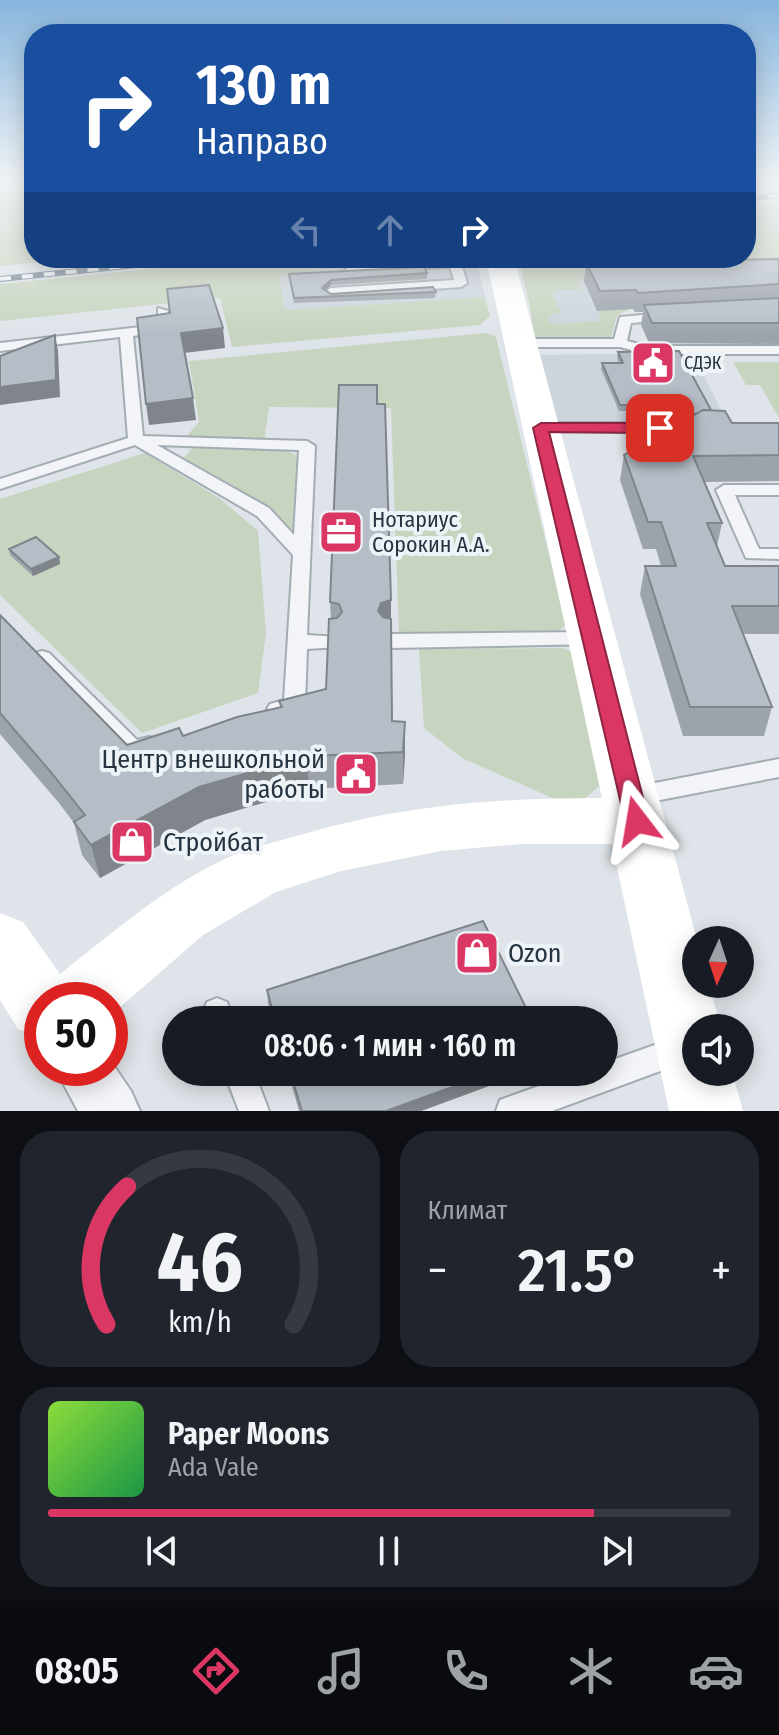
<!DOCTYPE html>
<html lang="ru">
<head>
<meta charset="utf-8">
<style>
	body { margin:0; font-family:"Fira Sans Condensed",sans-serif; background:#20242c; color:#f1f3f6; height:100vh; display:flex; flex-direction:column; font-size:30px; white-space:nowrap }
	* { box-sizing:border-box; margin:0 }
	p { font-size:26px; color:#9ea1a6 }
	.icon { flex:none; width:44px; height:44px; fill:none; stroke:currentColor; stroke-width:2; stroke-linecap:round; stroke-linejoin:round }
	.map { position:relative; height:1111px; overflow:hidden }
	.side { display:flex; flex-direction:column; gap:20px; padding:20px; background:#0d0f14; flex:1 }
	.side>* { flex:none }
	.guide { position:absolute; left:24px; top:24px; width:732px; height:244px; border-radius:32px; box-shadow:0 4px 20px #0003; background:#1a4fa0; color:#fff; overflow:hidden }
	.needle { width:52px; rotate:183deg }
	.buttons { position:absolute; left:682px; top:926px; display:grid; gap:16px }
	.buttons a { display:grid; place-items:center; width:72px; height:72px; border-radius:50%; background:#171b24; box-shadow:0 4px 20px #0003; font-size:40px }
	.speed { position:absolute; left:24px; top:982px; display:flex; gap:16px; font-size:40px; font-weight:700; text-align:center }
	.speed>* { display:grid; place-content:center; width:104px; height:104px; border-radius:50%; background:#171b24; box-shadow:0 4px 20px #0003; line-height:1 }
	.speed .limit { border:12px solid #d22; background:#fff; color:#111 }
	.pin { position:absolute; display:grid; place-items:center; width:68px; height:68px; color:#fff; margin:-34px; border-radius:16px; box-shadow:0 4px 12px #0006 }
	.me { position:absolute; width:88px; margin:-44px; rotate:346deg; stroke-linejoin:round; filter:drop-shadow(0 0 6px #0008) }
	.turn { display:flex; align-items:center; gap:28px; height:168px; padding:0 40px; font-size:36px }
	.turn .icon { width:104px; height:104px; stroke-width:2.5 }
	.turn b { display:block; font-size:56px; line-height:68px }
	.lanes { display:flex; align-items:center; height:76px; padding:0 40px; background:#0003; justify-content:center; gap:40px; direction:ltr }
	.lanes .off { opacity:.35 }
	.big { font-size:60px; font-weight:600; line-height:1.1 }
	.side .widget { flex:1; display:flex; flex-direction:column; justify-content:center; gap:12px; min-width:0; padding:0 28px; border-radius:32px; background:#20242c }
	.side .dial { align-items:center; gap:0 }
	.dial svg { height:208px; overflow:visible; fill:none; stroke:#363941; stroke-width:7; stroke-linecap:round; text-anchor:middle }
	.dial text { fill:#f1f3f6; stroke:none }
	.song { display:flex; align-items:center; gap:24px }
	.cover { width:96px; height:96px; border-radius:12px; background:linear-gradient(135deg,hsl(90 70% 55%),hsl(140 70% 35%)) }
	.played { height:8px; border-radius:4px; background:linear-gradient(90deg,#db3764 80%,#363941 80%) }
	.keys { display:flex; justify-content:space-around; direction:ltr }
	.heat { display:flex; justify-content:space-between; align-items:center; font-size:44px; direction:ltr }
	.side .tiles { flex:1; display:grid; gap:20px; grid-template-columns:1fr 1fr }
	.widget:last-child { grid-column:span 2 }
	.trip { position:absolute; left:162px; top:1006px; width:456px; height:80px; border-radius:40px; background:#171b24; box-shadow:0 4px 20px #0003; font-weight:600; line-height:80px; text-align:center }
	.tab-bar { display:flex; height:128px; justify-content:space-around; align-items:center; background:#090b0e; color:#9ea1a6 }
	.tab-bar .icon { width:56px; height:56px }
	.tab-bar .active { color:#db3764 }
	.tab-bar b { font-size:36px; color:#f1f3f6 }
	.map>svg:first-child { display:block }
	.built { fill:#ccd4dc }
	.green { fill:#c7d4bf }
	.lines { fill:none; stroke-linecap:round; stroke-linejoin:round }
	.lane-casing { stroke:#a3acb4; stroke-width:4 }
	.street-casing { stroke:#a3acb4; stroke-width:4 }
	.lane { fill:#f2f4f7; fill-rule:evenodd }
	.street { fill:#f2f4f7; fill-rule:evenodd }
	.secondary { fill:#fff; fill-rule:evenodd }
	.rail-casing { stroke:#768595; stroke-width:6 }
	.rail { stroke:#eef3f7; stroke-width:4; stroke-dasharray:11; stroke-linecap:butt }
	.wall { fill:#9ca3ab }
	.shaded-wall { fill:#7f858b }
	.building { fill:#b5bec7; stroke:#7f858b; stroke-width:2 }
	.route { fill:#db3764; stroke:#8e2441; stroke-width:2 }
	.labels { text-anchor:middle; dominant-baseline:central; stroke-width:8; stroke-linejoin:round; paint-order:stroke }
	.far-poi-label { font-size:18px; fill:#263442; stroke:#eef3f7; text-anchor:start }
	.poi-label { font-size:22px; fill:#263442; stroke:#eef3f7; text-anchor:start }
	.near-poi-label { font-size:26px; fill:#263442; stroke:#eef3f7; text-anchor:start }
</style>
</head>
<body>
<div class="map">
<svg width="779" height="1111" viewBox="0 0 779 1111">
	<rect width="100%" height="100%" fill="#dee4e9"/>
	<g class="built">
		<path d="M390,258H476L485,297L285,310L279,276L321,269L329,263Z"/>
		<path d="M779,275L607,294L603,321L551,324L547,315L551,294L557,290H579L577,279Z"/>
		<path d="M692,353L729,425L554,424L534,355Z"/>
	</g>
	<g class="green">
		<path d="M0,180H34V258H84L0,266Z"/>
		<path d="M779,203V275L578,279L580,290H557L552,294L561,312L548,315L551,324L602,321L591,298L607,294L649,298L617,316L611,338H534L530,306L518,258H746V206Z"/>
		<path d="M258,258H390L329,263L322,269L279,276L285,310L485,297L490,316L480,325L232,347L220,298L0,321V284Z"/>
		<path d="M486,333L496,337L566,625L557,632L399,634L391,408L269,407L264,441L184,439L199,422L189,361Z"/>
		<path d="M733,362H779V418L760,385H746Z"/>
		<path d="M195,445L279,447L299,457L296,530L283,527L181,461Z"/>
		<path d="M145,453L219,498L258,531L266,633L258,693L142,733L0,595V499Z"/>
		<path d="M563,648L577,655L603,783L584,799L557,800L462,758L424,728L419,649Z"/>
	</g>
	<g class="lines">
		<g class="lane-casing">
			<g id="lane">
				<path d="M478,258L506,260L500,263L462,266L467,283L461,287L331,296L325,292L331,288L454,280L450,267L347,272L345,270L351,266Z"/>
				<path d="M158,308L168,311L170,331L133,336L143,436L307,441L315,446L307,635L338,637L341,642L338,647L307,649L305,705L302,710L278,717L270,714L267,709L270,704L284,700L293,555L257,516L135,445L0,489V479L128,438L120,337L0,351V343L158,325ZM157,445L299,450L294,535L269,508Z"/>
				<path d="M664,313L670,317L669,320L631,323L627,341L647,346H779V354H647L620,347H520L513,343L520,339H614L620,317Z"/>
				<path d="M541,423H694L702,428L694,433L536,431V425Z"/>
				<path d="M724,485H779V495H735L759,549H779V559L746,558L716,490Z"/>
				<path d="M592,632L599,634L602,639L599,644L391,648L384,646L381,641L384,636L391,634Z"/>
				<path d="M42,651L49,653L137,740L149,737L157,739L160,745L157,751L133,758L125,756L35,663L32,658L35,653Z"/>
				<path d="M779,759V777L634,805L626,802L622,796L626,790L634,787Z"/>
				<path d="M217,998L227,1002L234,1020H206L203,1011L207,1002Z"/>
				<path d="M680,1036L690,1040L694,1050L690,1060L552,1111H496L500,1100L511,1096L578,1072H604V1063Z"/>
				<path d="M224,1072H254L269,1111H239Z"/>
			</g>
		</g>
		<g class="street-casing">
			<path id="street" d="M110,1060L131,1091L140,1111H78L55,1068H110Z"/>
		</g>
		<use href="#lane" class="lane"/>
		<use href="#street" class="street"/>
		<path class="secondary" d="M486,258H514L697,940L696,984H709L721,1028H696V1072H732L743,1111H669L612,844H523L441,851L341,871L276,892L203,935L110,1016V1000H42V1038L18,1029L0,1000V913L23,922L60,974C115,931 170,882 236,854C256,846 279,841 300,835C403,805 495,798 602,798Z"/>
		<g class="rail-casing">
			<g id="rail">
				<path d="M746,199L779,195"/>
				<path d="M0,279L205,258"/>
			</g>
		</g>
		<use href="#rail" class="rail"/>
	</g>
	<g class="wall">
		<path d="M779,261V344L649,343L641,325L643,312H635L633,309L597,311L584,281L586,263Z"/>
		<path d="M427,273V279L331,285L325,290L331,294L436,292L435,298L294,303L289,274Z"/>
		<path d="M618,352L732,423H779V481L704,482L722,523L717,546L725,566H779V634H743L772,707L764,736H683L640,594L645,566H661L656,549H643L620,480L624,455L686,420H644L640,411H619L601,369L602,363H619L617,358Z"/>
		<path d="M377,404L391,619L392,721L405,755L403,784L309,789L205,820L100,878L82,855L74,823L59,803L0,734V615L127,745L183,736L280,707L279,701L326,689L331,619L330,602Z"/>
		<path d="M9,549L59,557L60,564L33,576L10,555Z"/>
		<path d="M267,990L532,1020H273L268,1003Z"/>
		<path d="M288,1072H527L421,1111H299Z"/>
	</g>
	<g class="shaded-wall">
		<path d="M331,280V285L322,293V288Z"/>
		<path d="M223,328L225,348L184,353L181,333Z"/>
		<path d="M55,335L58,351L60,397L0,405V387Z"/>
		<path d="M193,398L196,420L149,425L146,404Z"/>
		<path d="M59,557L60,564L33,576L31,569Z"/>
		<path d="M391,600V631L378,611L381,603Z"/>
		<path d="M405,722V755L403,784V752Z"/>
		<path d="M307,756L309,789L205,820L100,878L91,845L199,787Z"/>
		<path d="M494,1072H527L421,1111H386Z"/>
	</g>
	<g class="building">
		<path d="M778,259L779,261V284L638,293L636,290L600,291L586,263Z"/>
		<path d="M424,267L427,273L331,280L322,288L331,294L433,287L436,292L294,298L289,274Z"/>
		<path d="M209,285L223,328L181,333L193,398L146,404L137,318L170,313L167,289Z"/>
		<path d="M779,298V323H652L644,305Z"/>
		<path d="M55,335L56,380L0,387V356Z"/>
		<path d="M679,351L711,410H703L697,414H645L641,405H620L602,363H623L618,352Z"/>
		<path d="M339,385H377V404H385L391,600L381,603L378,611L383,617L391,619L392,721L405,722L403,752L307,756L199,787L91,845L74,822L85,815L49,770L0,713V615L127,745L179,728L183,736L237,717L282,707L279,701L326,689L329,619L337,618L342,612L339,604L330,602Z"/>
		<path d="M703,410L725,411L732,423H779V455L693,456L722,523H707L725,566H779V606H732L772,707H690L645,566H676L661,522H648L624,455Z"/>
		<path d="M36,537L59,557L31,569L9,549Z"/>
		<path d="M483,921L532,1020H275L267,990Z"/>
		<path d="M290,1072H494L386,1111H302Z"/>
	</g>
	<linearGradient id="sky" x2="0" y2="1"><stop stop-color="#87b5dd"/><stop offset="0.54" stop-color="#f0f3f5"/><stop offset="1" stop-color="#f0f3f5" stop-opacity="0"/></linearGradient>
	<rect width="779" height="336" fill="url(#sky)"/>
	<path class="route" d="M541,423H660L667,428L660,433L549,432L649,821L646,828L637,831L629,828L625,821L533,428Z"/>
	<defs>
		<g id="civic-square" transform="scale(2.3)"><rect x="-9" y="-9" width="18" height="18" rx="4" fill="#db3764" stroke="#eef3f7"/><path d="M-.6-6.5H3V-4.5H.6V-3L4-1V1h2V6H-6V1h2V-1L-.6-3ZM-1.2 2.5V6h2.4V2.5Z" fill="#fff"/></g>
		<g id="office-square" transform="scale(2.3)"><rect x="-9" y="-9" width="18" height="18" rx="4" fill="#db3764" stroke="#eef3f7"/><path d="M-6-3h4V-5.5h4V-3h4V5H-6ZM-1-4.5V-3h2v-1.5ZM-6 0V1H6V0Z" fill="#fff"/></g>
		<g id="shop-square" transform="scale(2.3)"><rect x="-9" y="-9" width="18" height="18" rx="4" fill="#db3764" stroke="#eef3f7"/><path d="M-5-2.5h2.3a2.7 3.5 0 0 1 5.4 0H5L5.5 6h-11ZM-1.5-2.5h3a1.5 2.3 0 0 0-3 0Z" fill="#fff"/></g>
	</defs>
	<g fill-rule="evenodd">
		<use href="#civic-square" x="653" y="363"/>
		<use href="#office-square" x="341" y="532"/>
		<use href="#civic-square" x="356" y="774"/>
		<use href="#shop-square" x="132" y="842"/>
		<use href="#shop-square" x="477" y="953"/>
	</g>
	<g class="labels">
		<g class="far-poi-label">
			<text x="684" y="363">СДЭК</text>
		</g>
		<g class="poi-label">
			<text x="372" y="519">Нотариус<tspan x="372" dy="25">Сорокин А.А.</tspan></text>
		</g>
		<g class="near-poi-label">
			<text x="325" y="759" text-anchor="end">Центр внешкольной<tspan x="325" dy="30">работы</tspan></text>
			<text x="163" y="842">Стройбат</text>
			<text x="508" y="953">Ozon</text>
		</g>
	</g>
</svg>
<div class="buttons">
<a><svg class="needle" viewBox="-14 -14 28 28"><path d="M0-13l5 13h-10z" fill="#e53935"/><path d="M0 13l5-13h-10z" fill="#9ea1a6"/></svg></a>
<a><svg class="icon" aria-label="sound" viewBox="0 0 24 24"><path d="M4 9h4l5-4v14l-5-4H4zM17 9q2 3 0 6"/></svg></a>
</div>
<div class="speed"><div class="limit">50</div></div>
<div class="pin" style="left:660px;top:428px;background:#d93025"><svg class="icon" aria-label="arrive" viewBox="0 0 24 24"><path d="M6 21V4h12l-3 4 3 4H6"/></svg></div>
<svg class="me" style="left:637px;top:821px" viewBox="-20 -20 40 40"><path d="M0-17L14 15 0 8-14 15z" fill="#db3764" stroke="#fff" stroke-width="4"/></svg>
<div class="trip">08:06 · 1 мин · 160 m</div>
<div class="guide">
<div class="turn"><svg class="icon" aria-label="right" viewBox="0 0 24 24"><path d="M7 20v-9h11M14 6l5 5-5 5"/></svg><div><b>130 m</b>Направо</div></div>
<div class="lanes"><svg class="icon off" aria-label="left" viewBox="0 0 24 24"><path d="M17 20v-9H6M10 6l-5 5 5 5"/></svg><svg class="icon off" aria-label="ahead" viewBox="0 0 24 24"><path d="M12 20V5M6 11l6-6 6 6"/></svg><svg class="icon" aria-label="right" viewBox="0 0 24 24"><path d="M7 20v-9h11M14 6l5 5-5 5"/></svg></div>
</div>
</div>
<section class="side">
<div class="tiles">
<div class="widget dial"><svg viewBox="0 0 100 80">
<path d="M14 69A42 42 0 1 1 86 69"/>
<path d="M14 69A42 42 0 0 1 22 16" stroke="#db3764"/>
<text x="50" y="56" font-size="32" font-weight="700">46</text>
<text x="50" y="72" font-size="11">km/h</text>
</svg></div>
<div class="widget"><p>Климат</p>
<div class="heat"><a>−</a><b class="big">21.5°</b><a>+</a></div>
</div>
<div class="widget">
<div class="song"><i class="cover"></i><div><b>Paper Moons</b><p>Ada Vale</p></div></div>
<div class="played"></div>
<div class="keys"><svg class="icon" aria-label="previous" viewBox="0 0 24 24"><path d="M18 5L8 12l10 7zM5 5v14"/></svg><svg class="icon" aria-label="pause" viewBox="0 0 24 24"><path d="M8 5v14M16 5v14"/></svg><svg class="icon" aria-label="next" viewBox="0 0 24 24"><path d="M6 5l10 7-10 7zM19 5v14"/></svg></div>
</div>
</div>
</section>
<nav class="tab-bar">
<b>08:05</b>
<svg class="icon active" aria-label="directions" viewBox="0 0 24 24"><path d="M12 3l9 9-9 9-9-9zM9 14v-3h6M13 9l2 2-2 2"/></svg>
<svg class="icon" aria-label="music" viewBox="0 0 24 24"><path d="M9 18V5l10-2v13"/><circle cx="6" cy="18" r="3"/><circle cx="16" cy="16" r="3"/></svg>
<svg class="icon" aria-label="phone" viewBox="0 0 24 24"><path d="M5 4h4l2 5-3 2q2 4 5 5l2-3 5 2v4C11 20 4 13 5 4z"/></svg>
<svg class="icon" aria-label="climate" viewBox="0 0 24 24"><path d="M12 3v18M4 7l16 10M4 17L20 7"/></svg>
<svg class="icon" aria-label="car" viewBox="0 0 24 24"><path d="M5 17H2v-5l4-1 3-4h7l3 4 3 1v5h-3M9 17h6M6 11h13"/><circle cx="7" cy="17" r="2"/><circle cx="17" cy="17" r="2"/></svg>
</nav>
</body>
</html>
